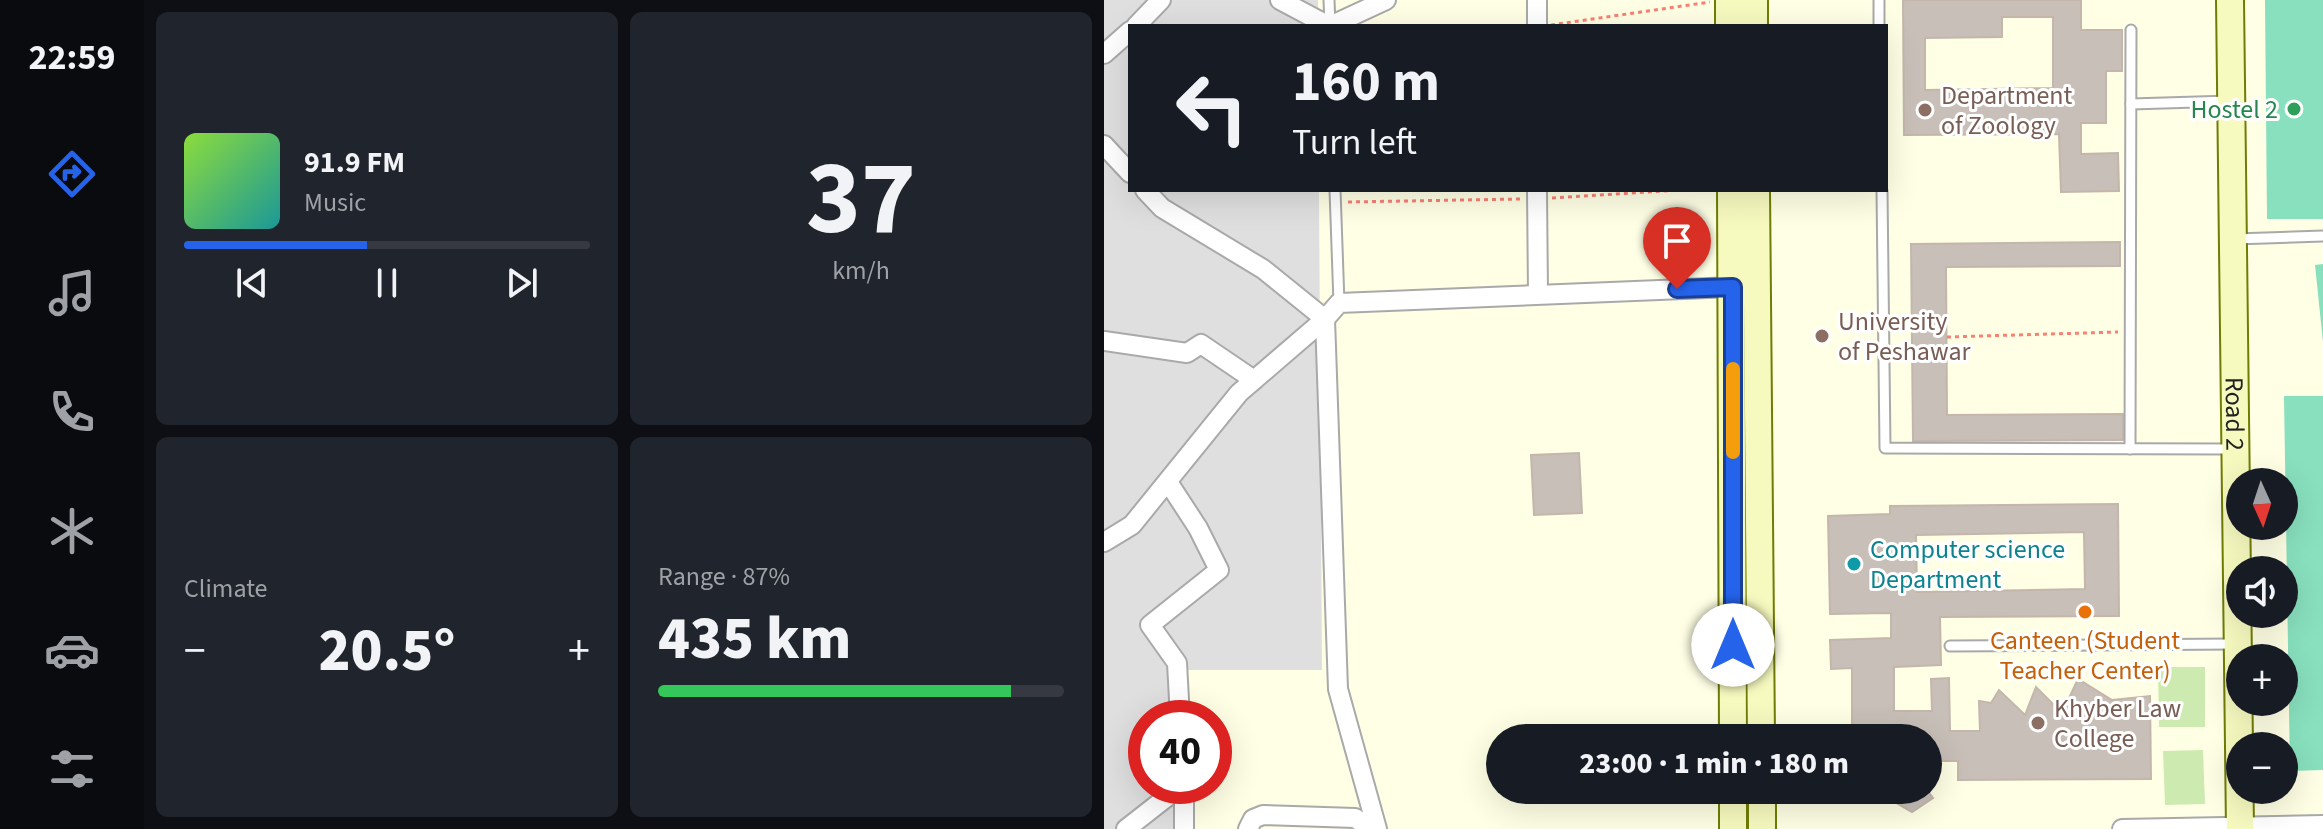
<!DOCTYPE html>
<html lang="en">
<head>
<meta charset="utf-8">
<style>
	body { margin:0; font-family:"Source Sans 3",sans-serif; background:#20242c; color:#f1f3f6; height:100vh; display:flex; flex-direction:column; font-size:30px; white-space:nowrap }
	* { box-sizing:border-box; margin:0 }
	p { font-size:26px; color:#9ea1a6 }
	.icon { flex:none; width:44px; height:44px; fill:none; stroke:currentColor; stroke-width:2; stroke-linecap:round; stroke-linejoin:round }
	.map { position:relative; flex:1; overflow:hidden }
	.drawer { display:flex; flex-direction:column; gap:12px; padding:12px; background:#0d0f14; width:960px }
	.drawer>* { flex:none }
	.banner { position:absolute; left:24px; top:24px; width:760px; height:168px; border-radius:0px; box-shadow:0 8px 32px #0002; background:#171b24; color:#f1f3f6; overflow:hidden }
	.needle { width:52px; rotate:177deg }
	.buttons { position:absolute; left:1122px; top:468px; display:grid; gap:16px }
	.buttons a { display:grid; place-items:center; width:72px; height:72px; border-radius:50%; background:#171b24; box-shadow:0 8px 32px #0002; font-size:40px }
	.speed { position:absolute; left:24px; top:700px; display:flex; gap:16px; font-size:40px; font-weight:700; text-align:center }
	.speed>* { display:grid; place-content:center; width:104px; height:104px; border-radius:50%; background:#171b24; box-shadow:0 8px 32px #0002; line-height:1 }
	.speed .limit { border:12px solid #d22; background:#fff; color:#111 }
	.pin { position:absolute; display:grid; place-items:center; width:68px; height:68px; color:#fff; margin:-82px -34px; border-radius:50% 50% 50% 0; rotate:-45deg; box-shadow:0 0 8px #0007 }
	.pin .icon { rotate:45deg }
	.me { position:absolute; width:88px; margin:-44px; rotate:0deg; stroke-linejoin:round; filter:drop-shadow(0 0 6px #0008) }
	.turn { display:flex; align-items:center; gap:28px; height:168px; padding:0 32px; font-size:36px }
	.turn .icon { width:104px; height:104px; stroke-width:2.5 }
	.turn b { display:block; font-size:56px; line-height:68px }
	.big { font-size:60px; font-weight:800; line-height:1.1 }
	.drawer .widget { flex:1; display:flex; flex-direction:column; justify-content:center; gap:12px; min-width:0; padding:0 28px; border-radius:12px; background:#20242c }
	.drawer .dial { align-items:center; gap:0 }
	.dial b { font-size:104px; line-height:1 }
	.song { display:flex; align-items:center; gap:24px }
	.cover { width:96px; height:96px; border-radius:12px; background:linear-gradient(135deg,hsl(90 70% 55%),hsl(180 70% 35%)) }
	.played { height:8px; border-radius:4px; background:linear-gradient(90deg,#2563eb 45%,#363941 45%) }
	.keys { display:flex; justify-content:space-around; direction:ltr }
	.heat { display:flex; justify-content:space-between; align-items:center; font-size:44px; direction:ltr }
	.charge { height:12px; border-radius:6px; background:linear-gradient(90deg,#34c759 87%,#363941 0) }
	.drawer .tiles { flex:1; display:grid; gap:12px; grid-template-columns:repeat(2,1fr) }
	.trip { position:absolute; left:382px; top:724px; width:456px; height:80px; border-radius:40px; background:#171b24; box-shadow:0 8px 32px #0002; font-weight:800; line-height:80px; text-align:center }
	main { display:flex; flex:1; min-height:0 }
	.dock { display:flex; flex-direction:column; width:144px; justify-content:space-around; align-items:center; background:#090b0e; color:#9ea1a6 }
	.dock .icon { width:56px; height:56px }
	.dock .selected { color:#2563eb }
	.dock b { font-size:36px; color:#f1f3f6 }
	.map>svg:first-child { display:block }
	.residential { fill:#e0dfdf; fill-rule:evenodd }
	.education { fill:#ffffe5; fill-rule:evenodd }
	.grass { fill:#cdebb0 }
	.pitch { fill:#88e0be }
	.building { fill:#c7bfb8; stroke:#c4b6ab; stroke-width:2; fill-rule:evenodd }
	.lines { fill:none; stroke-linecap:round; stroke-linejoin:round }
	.lane-casing { stroke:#a9a9a9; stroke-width:13 }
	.street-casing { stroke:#a9a9a9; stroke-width:22 }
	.secondary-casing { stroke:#707d05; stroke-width:30 }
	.path { stroke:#fa8072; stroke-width:3; stroke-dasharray:4 4; stroke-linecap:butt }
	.lane { stroke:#fff; stroke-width:9 }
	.street { stroke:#fff; stroke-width:18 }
	.secondary { stroke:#f7fabf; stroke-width:26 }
	.route-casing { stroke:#184099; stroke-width:20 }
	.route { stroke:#2563eb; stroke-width:14 }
	.slow { stroke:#f59e0b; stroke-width:14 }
	.leisure-dot { fill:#2e9e5b; stroke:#fff; stroke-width:3 }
	.education-dot { fill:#8d6e63; stroke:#fff; stroke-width:3 }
	.culture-dot { fill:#0f9aa8; stroke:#fff; stroke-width:3 }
	.food-dot { fill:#e8710a; stroke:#fff; stroke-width:3 }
	.labels { text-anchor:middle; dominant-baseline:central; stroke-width:6; stroke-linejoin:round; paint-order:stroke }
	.education-label { font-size:26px; fill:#785e54; stroke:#fff; text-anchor:start }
	.leisure-label { font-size:26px; fill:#27864d; stroke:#fff; text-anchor:end }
	.street-label { font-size:26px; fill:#222; stroke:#fff }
	.culture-label { font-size:26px; fill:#0d838f; stroke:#fff; text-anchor:start }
	.food-label { font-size:26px; fill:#c56008; stroke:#fff }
</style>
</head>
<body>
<main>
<nav class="dock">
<b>22:59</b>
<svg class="icon selected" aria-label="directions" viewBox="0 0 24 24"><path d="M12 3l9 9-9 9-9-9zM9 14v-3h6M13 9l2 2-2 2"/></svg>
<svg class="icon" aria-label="music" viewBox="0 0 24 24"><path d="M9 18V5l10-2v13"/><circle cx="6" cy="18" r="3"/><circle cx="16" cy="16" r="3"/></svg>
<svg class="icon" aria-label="phone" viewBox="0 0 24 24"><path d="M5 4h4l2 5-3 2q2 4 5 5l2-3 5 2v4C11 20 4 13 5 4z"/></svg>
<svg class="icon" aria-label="climate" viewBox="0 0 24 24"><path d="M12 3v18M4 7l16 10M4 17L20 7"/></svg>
<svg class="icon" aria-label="car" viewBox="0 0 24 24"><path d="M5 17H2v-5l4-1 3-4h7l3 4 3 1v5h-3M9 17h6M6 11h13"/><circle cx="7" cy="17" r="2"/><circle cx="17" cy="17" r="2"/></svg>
<svg class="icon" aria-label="filters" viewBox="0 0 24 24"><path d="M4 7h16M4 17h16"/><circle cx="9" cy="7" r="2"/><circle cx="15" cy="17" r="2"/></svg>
</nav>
<section class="drawer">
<div class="tiles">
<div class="widget">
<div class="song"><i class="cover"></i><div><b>91.9 FM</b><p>Music</p></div></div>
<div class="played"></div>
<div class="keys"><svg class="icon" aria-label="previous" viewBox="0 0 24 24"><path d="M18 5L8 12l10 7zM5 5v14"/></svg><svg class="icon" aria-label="pause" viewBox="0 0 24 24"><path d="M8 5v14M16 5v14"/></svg><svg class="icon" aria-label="next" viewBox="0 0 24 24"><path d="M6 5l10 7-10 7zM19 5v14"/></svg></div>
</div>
<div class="widget dial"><b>37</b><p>km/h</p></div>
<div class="widget"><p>Climate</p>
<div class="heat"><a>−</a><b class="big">20.5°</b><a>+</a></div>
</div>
<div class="widget"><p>Range · 87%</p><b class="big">435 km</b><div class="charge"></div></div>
</div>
</section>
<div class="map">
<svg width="1219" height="829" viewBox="0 0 1219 829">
	<rect width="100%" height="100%" fill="#f2efe9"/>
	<path class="residential" d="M0,0H624V26H26V190H626L396,738V790L633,829H0ZM42,718H110V786H42Z"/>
	<path class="education" d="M214,0H1219V829H76L75,786H110V718H74L73,670H218L215,190H782V26H214ZM1136,482H1180V526H1136ZM1136,570H1180V614H1136ZM1136,658H1180V702H1136ZM396,738H824V790H396ZM1136,746H1180V790H1136Z"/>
	<g class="grass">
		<path d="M1054,667H1101V727H1055Z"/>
		<path d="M1099,750L1101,804L1061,805L1059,751Z"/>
	</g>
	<g class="pitch">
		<path d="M1161,0H1219V219H1163Z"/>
		<path d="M1219,264V342L1211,265Z"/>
		<path d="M1180,396H1219V770L1186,771Z"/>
	</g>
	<g class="building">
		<path d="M799,0H977V30H1018V71H1002V123H977V154L1014,153L1015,191L957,192L955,134L800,135ZM898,17H949V88L821,90V38L898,37Z"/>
		<path d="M1016,242V266L842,267L843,415L1019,414V440L809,441L807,244Z"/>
		<path d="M475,453L478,513L430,515L427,455Z"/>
		<path d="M1014,504L1015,616L836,617L837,665L790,667V711H828L827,679L845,678L846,731H876L875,701L887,703L895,690L921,715L932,687L958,713L974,679L1008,700L1046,696L1047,779L854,780V761H824V738H748V668L727,669L726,640L787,638V613L726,614L724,516L786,514V506ZM980,532L981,589L813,592L812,535Z"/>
		<path d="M770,790H823L829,798L808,812Z"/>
	</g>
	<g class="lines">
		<g class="lane-casing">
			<g id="lane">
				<path d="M225,0L226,26"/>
				<path d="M775,0V26"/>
				<path d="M1027,104L1126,101"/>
				<path d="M231,190L235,303"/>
				<path d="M778,190L781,448L1128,449"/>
				<path d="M1131,239L1219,236"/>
				<path d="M1026,449L1027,30"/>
				<path d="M846,646L1130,644"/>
			</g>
		</g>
		<g class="street-casing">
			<g id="street">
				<path d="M176,0L225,26"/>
				<path d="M32,26L57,0"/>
				<path d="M226,26L282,0"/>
				<path d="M433,26V0"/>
				<path d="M0,54L26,31"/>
				<path d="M0,145L26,173"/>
				<path d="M41,190L58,208L159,269L221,319L234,689L273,829"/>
				<path d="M433,190L434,294"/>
				<path d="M0,341L83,353L97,344L150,380"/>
				<path d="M64,482L94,528L115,570L46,625L73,663L76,718"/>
				<path d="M0,542L28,525L135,393L221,319L235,303L629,287"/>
				<path d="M80,786V829"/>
				<path d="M22,829L77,786"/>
				<path d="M144,829L149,819L159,815L251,818L267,829"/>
				<path d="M1018,829L1219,825"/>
			</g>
		</g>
		<g class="secondary-casing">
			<g id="secondary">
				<path d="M625,0V26"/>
				<path d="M650,0V26"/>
				<path id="s1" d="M1126,0L1136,829"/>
				<path d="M627,190L629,738"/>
				<path d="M652,190L657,738"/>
				<path d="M658,790V829"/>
				<path d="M629,829V790"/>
			</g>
		</g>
		<g class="path">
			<path d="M447,25L606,2"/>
			<path d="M448,198L576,190"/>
			<path d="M244,202L416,199"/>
			<path d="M843,337L1014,332"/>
		</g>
		<use href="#lane" class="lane"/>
		<use href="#street" class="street"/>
		<use href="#secondary" class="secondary"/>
	</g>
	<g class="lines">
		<g class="route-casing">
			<path id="route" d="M573,289L629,287V645"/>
		</g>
		<use href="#route" class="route"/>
		<path class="slow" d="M629,452V369"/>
	</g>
	<circle class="leisure-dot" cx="1190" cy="109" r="8"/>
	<g class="education-dot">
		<circle cx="821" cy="110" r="8"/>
		<circle cx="718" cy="336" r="8"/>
		<circle cx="934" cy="723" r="8"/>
	</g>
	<circle class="culture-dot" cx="750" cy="564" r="8"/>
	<circle class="food-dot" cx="981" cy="612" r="8"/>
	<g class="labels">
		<g class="education-label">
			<text x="837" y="95">Department<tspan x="837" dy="30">of Zoology</tspan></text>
			<text x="734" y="321">University<tspan x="734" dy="30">of Peshawar</tspan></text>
			<text x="950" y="708">Khyber Law<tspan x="950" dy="30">College</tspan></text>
		</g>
		<g class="leisure-label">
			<text x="1174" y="109">Hostel 2</text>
		</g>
		<g class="street-label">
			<text stroke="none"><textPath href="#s1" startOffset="414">Road 2</textPath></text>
		</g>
		<g class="culture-label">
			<text x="766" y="549">Computer science<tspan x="766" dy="30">Department</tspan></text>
		</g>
		<g class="food-label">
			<text x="981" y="640">Canteen (Student<tspan x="981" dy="30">Teacher Center)</tspan></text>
		</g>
	</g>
</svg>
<div class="buttons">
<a><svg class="needle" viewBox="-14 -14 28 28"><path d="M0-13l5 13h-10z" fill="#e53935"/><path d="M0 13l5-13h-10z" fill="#9ea1a6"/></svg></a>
<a><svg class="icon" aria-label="sound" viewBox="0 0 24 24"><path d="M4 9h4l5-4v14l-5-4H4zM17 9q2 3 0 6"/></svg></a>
<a>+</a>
<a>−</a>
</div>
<div class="speed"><div class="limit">40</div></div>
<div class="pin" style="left:573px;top:289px;background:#d93025"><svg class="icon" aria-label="arrive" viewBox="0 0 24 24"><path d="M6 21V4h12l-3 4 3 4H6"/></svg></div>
<svg class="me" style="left:629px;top:645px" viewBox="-20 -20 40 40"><circle r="19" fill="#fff"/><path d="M0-13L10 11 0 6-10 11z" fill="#2563eb"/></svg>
<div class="trip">23:00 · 1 min · 180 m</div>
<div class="banner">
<div class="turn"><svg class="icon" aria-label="left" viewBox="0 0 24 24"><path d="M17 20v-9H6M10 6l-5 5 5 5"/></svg><div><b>160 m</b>Turn left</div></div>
</div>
</div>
</main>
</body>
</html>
